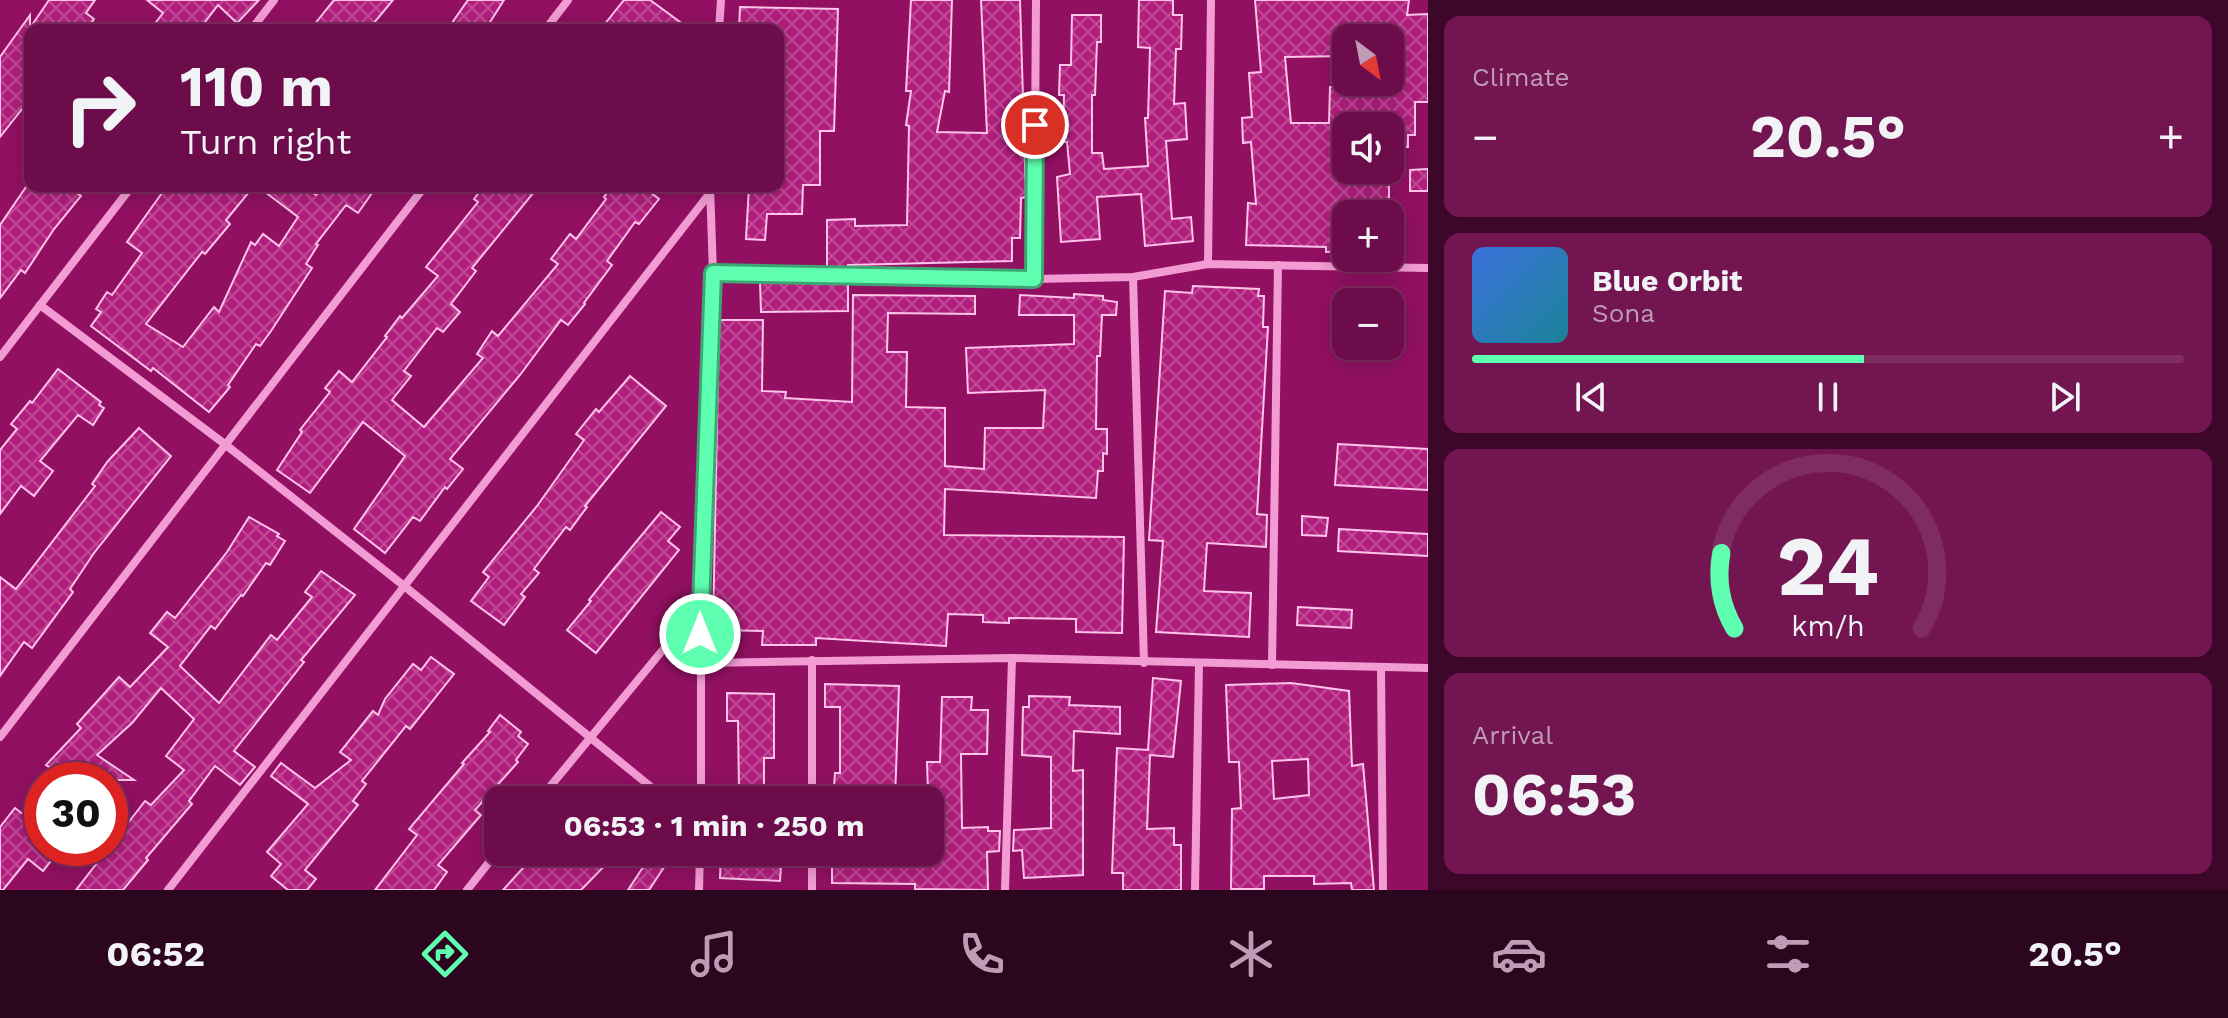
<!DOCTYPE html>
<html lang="en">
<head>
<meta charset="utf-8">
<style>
	body { margin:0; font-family:"Work Sans",sans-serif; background:#721551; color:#f1f3f6; height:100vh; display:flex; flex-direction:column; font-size:30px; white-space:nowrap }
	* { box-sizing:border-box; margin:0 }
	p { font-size:26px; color:#bf9bb5 }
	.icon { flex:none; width:44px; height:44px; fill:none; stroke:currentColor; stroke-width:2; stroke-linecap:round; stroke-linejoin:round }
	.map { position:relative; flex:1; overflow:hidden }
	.side { display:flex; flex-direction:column; gap:16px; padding:16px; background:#3c0729; width:800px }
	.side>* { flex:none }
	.top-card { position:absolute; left:24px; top:24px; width:760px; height:168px; border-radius:16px; box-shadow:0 4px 20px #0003,0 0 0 2px #7f2c62; background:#6d0c4a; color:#f1f3f6; overflow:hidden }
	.needle { width:52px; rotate:148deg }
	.buttons { position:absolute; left:1332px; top:24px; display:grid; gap:16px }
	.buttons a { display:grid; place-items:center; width:72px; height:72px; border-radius:16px; background:#6d0c4a; box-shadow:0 4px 20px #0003,0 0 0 2px #7f2c62; font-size:40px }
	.speed { position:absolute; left:24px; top:762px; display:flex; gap:16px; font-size:40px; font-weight:700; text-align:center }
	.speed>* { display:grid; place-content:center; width:104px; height:104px; border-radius:50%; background:#6d0c4a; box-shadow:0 4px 20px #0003,0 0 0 2px #7f2c62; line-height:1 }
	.speed .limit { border:12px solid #d22; background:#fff; color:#111 }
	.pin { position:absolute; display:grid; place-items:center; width:68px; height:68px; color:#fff; margin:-34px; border:4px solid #fff; border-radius:50%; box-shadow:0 2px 8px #0007 }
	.me { position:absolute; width:88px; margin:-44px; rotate:0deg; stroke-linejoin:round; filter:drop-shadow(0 0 6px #0008) }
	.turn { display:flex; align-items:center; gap:28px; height:168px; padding:0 24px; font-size:36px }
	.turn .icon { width:104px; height:104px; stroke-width:2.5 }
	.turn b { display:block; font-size:56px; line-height:68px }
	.big { font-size:60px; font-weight:700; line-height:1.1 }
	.side .widget { flex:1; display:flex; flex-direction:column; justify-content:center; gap:12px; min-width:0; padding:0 28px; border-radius:16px; background:#721551 }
	.side .dial { align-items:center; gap:0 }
	.dial svg { height:208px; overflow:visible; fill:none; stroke:#7f2c62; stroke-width:7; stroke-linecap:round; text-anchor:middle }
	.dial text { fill:#f1f3f6; stroke:none }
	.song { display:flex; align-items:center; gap:24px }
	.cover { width:96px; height:96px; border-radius:12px; background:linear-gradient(135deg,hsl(220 70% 55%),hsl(190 70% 35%)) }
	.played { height:8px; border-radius:4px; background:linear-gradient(90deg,#5effb0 55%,#7f2c62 55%) }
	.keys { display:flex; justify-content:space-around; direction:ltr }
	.heat { display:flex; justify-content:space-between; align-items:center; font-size:44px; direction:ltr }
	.trip { position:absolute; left:484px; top:786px; width:460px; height:80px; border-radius:16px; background:#6d0c4a; box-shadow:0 4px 20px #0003,0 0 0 2px #7f2c62; font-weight:700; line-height:80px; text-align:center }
	.menu { display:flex; height:128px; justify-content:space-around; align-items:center; background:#2c051e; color:#bf9bb5 }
	.menu .icon { width:56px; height:56px }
	.menu .selected { color:#5effb0 }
	.menu b { font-size:36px; color:#f1f3f6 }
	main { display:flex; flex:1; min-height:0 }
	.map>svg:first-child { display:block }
	.building { fill:url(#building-cross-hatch); stroke:#fdc3e9; stroke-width:2; fill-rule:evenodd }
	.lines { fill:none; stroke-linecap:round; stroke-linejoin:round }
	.street { stroke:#f39cd4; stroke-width:8 }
	.route-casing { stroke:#3da672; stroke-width:20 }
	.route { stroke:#5effb0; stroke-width:14 }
</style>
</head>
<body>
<main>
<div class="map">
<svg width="1428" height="890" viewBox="0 0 1428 890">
	<defs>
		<pattern id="building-cross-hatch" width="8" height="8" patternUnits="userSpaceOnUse" patternTransform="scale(2)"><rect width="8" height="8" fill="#b11e7d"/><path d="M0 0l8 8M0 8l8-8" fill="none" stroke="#c14b97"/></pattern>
	</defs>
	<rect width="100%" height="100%" fill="#911062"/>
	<g class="building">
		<path d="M49,0H95L86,13L94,19L87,30H30V99L0,137V57L30,15V28Z"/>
		<path d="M147,0H259L237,23L218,5L199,30H150L163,13Z"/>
		<path d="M334,0H393L368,30H310Z"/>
		<path d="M468,0H504L485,30H447Z"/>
		<path d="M624,0H650L691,30H600Z"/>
		<path d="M911,0H952L949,92L945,91L937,132L987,133L981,0H1020L1026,197L1021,198L1020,238H1012V261L848,265V269L827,268V220L855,219V226L907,225L909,126L906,125L911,91H906Z"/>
		<path d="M1139,0H1173V15H1182L1181,49H1176L1174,104L1185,103L1187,139L1166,141L1172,219L1191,217L1193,241L1145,246L1141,194L1097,197L1100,239L1061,242L1057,177L1070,174L1067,142H1063L1064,95H1059L1060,65H1071L1072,15H1101V42H1097L1095,95H1092V153H1102L1104,169L1148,166L1145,118H1148L1150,48L1138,47Z"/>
		<path d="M1255,0H1409L1407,15L1428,14V102H1415V135H1408V147H1390V126H1346V170H1358V184L1389,183V214H1346V251L1326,252V247L1246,245L1248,203L1256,204L1251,142L1243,143L1242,118L1252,117L1249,73L1261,72ZM1346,38H1390V86L1330,87L1329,123H1291L1285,57L1346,56Z"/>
		<path d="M740,7L838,9L834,131H820V185H803L802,214H767L765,240L746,239L749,186L778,187V30H739Z"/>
		<path d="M1428,169V191H1410V170Z"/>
		<path d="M28,184L42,193L47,186H68L81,196L54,229L25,273L21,270L0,298V225Z"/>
		<path d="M167,186H254L226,220L230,224L205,254L202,252L146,324L183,347L214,307L219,312L251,242L255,245L263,234L279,246L298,217L257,186H303L316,195L322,188L319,186H377L358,213L346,205L316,244L318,245L306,264L312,268L271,331L260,346L256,344L228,385L230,387L209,412L153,368L151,371L91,326L101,312L96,309L107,292L112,295L142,253L127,242Z"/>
		<path d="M484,186H539L472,268L476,271L451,304L460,312L443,332L437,328L404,371L411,376L392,400L424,427L483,358L477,354L492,331L498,336L558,264L551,259L570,234L576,239L606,199L604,197L612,186H642L659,199L639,224L635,222L607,261L612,265L584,303L585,304L568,325L561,320L520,375L450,459L463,469L447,489L445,487L420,521L413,517L385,553L354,529L405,456L363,422L310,493L277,470L302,432L300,430L330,392L325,388L339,371L352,382L387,337L385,336L400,316L402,318L438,276L426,267L478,202L474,199Z"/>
		<path d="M760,282L848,283V311L761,312Z"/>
		<path d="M1193,286L1259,289L1258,296H1264L1263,327H1268L1257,514L1267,515L1266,547L1207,543L1204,591L1251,593L1249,637L1156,632L1163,541L1149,540L1165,291L1192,293Z"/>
		<path d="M1074,294L1103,296V300L1117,302L1116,315H1102L1100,356H1097L1096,429H1107V454L1103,453V471H1098L1096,498L945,489L944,535L1124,537L1122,633L1076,632V619L1009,618V623L983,622V615L948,614L946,646L816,638V645H762L763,631L713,630L719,320H763L762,391L786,392L785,398L852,402L853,295L975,296V314L888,313L887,352H907L906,407L945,408V466L984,469L985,428H1043L1045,390L968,393L966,348L1074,344V315H1019L1020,295L1074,298Z"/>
		<path d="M58,369L101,402L99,405L104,408L93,425L78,415L40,461L53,471L34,496L21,486L0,514V450L17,429L11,424L30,401L32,403Z"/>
		<path d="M630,376L666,406L585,506L587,507L570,530L566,527L534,569L539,573L521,594L525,597L504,625L471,601L489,577L483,572L537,506L584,440L576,434L596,409L599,412Z"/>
		<path d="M139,428L171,456L94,553L70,589L73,592L32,648L24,642L0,676V577L16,589L95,486L92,484L108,461Z"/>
		<path d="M1338,444L1428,449V490L1335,485Z"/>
		<path d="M661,512L680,527L668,541L679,550L596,653L567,630L591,601L589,600L612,571Z"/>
		<path d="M1302,516L1328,518L1326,536L1302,535Z"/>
		<path d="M249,517L279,534L277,536L285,541L270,565L266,563L243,596L241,595L215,629L211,626L180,666L219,703L271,635L277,640L312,597L305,592L321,571L355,595L301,660L304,662L234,751L255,767L240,785L215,766L189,801L192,804L146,858L148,860L123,890H76L145,801L151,805L184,770L166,756L194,719L161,688L132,723L97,755L134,780H82L71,772L66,778L46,765L81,728L77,724L119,677L130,687L168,647L150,633L167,612L175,618L227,552Z"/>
		<path d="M1339,529L1428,534V556L1338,551Z"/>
		<path d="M1298,607L1352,610L1351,628L1297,625Z"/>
		<path d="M431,657L454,674L410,729L406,726L362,781L366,784L353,801L358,805L305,870L316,879L307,890H288L271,876L281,864L267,852L308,804L271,776L281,763L315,788L351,760L340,752L373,711L378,715L385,699L413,664L421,670Z"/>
		<path d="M1153,678L1181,681L1173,757L1150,755L1147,829L1174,828V845H1181V890H1123V873H1112L1117,748L1148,750Z"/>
		<path d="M1291,683L1349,691L1352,766L1363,764L1374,890H1352L1351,883L1314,884V876H1264V889H1231L1232,809L1241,808L1239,762H1229L1226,685ZM1308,759L1309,795L1274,799L1272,761Z"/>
		<path d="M825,684L899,686L895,800H833L835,773H840V707H825Z"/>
		<path d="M727,693L774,694V758H764V789H739L738,721H727Z"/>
		<path d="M1029,696L1070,697L1069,705L1120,707V734L1074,731L1073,771L1083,770V875L1024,878L1022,850L1013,851L1014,830L1051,828V757L1022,755L1023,707H1029Z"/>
		<path d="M942,697H972L971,710H988L987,754H961L962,828L988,827V831H1000L999,851L987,852L988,890L915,889V884L832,883V857H851V852H930L927,762H940Z"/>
		<path d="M500,715L521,732L518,736L528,744L516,760L518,762L475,810L481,815L438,865L447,872L434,890H375L417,835L409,829L464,764L462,763L490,732L488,731Z"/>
		<path d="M15,808L42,829V848H61L43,871L28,859L3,890H0V827Z"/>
		<path d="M534,852H618L581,890H503L523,868L521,865Z"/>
		<path d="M653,852H674L649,890H628Z"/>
		<path d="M721,852H782L780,881L720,878Z"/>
	</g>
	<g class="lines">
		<g class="street">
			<path d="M251,30L274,0"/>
			<path d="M545,30L568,0"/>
			<path d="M719,30L721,0"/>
			<path d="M1208,264L1211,0"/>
			<path d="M713,273L1034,279L1133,277L1208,264L1428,268"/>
			<path d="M1133,277L1144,663"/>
			<path d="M1034,279L1036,0"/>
			<path d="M40,305L226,445L403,585L667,800"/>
			<path d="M0,357L132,186"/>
			<path d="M812,660V800"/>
			<path d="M701,663L699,606L713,273L710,186"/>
			<path d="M1272,665L1278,265"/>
			<path d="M1381,667L1383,890"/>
			<path d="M0,737L425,186"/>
			<path d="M539,800L699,606"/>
			<path d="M701,800V663L1012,658L1428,668"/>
			<path d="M812,852V890"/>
			<path d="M168,890L710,193"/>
			<path d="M467,890L498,851"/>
			<path d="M699,890L700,852"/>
			<path d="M1005,890L1012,658"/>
			<path d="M1195,890L1199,664"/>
		</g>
	</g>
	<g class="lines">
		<g class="route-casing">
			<path id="route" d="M700,634L713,273L1034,279L1035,125"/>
		</g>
		<use href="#route" class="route"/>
	</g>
</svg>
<div class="buttons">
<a><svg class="needle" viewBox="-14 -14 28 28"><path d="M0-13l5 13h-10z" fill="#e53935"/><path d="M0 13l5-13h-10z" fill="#bf9bb5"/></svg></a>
<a><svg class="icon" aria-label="sound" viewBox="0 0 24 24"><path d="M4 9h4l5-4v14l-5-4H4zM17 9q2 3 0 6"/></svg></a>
<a>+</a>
<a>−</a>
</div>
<div class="speed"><div class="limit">30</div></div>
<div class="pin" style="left:1035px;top:125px;background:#d93025"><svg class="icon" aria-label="arrive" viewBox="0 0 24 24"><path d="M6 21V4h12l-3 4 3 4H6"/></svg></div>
<svg class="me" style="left:700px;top:634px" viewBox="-20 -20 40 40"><circle r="17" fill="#5effb0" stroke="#fff" stroke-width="3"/><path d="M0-11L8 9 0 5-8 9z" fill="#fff"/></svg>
<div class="trip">06:53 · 1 min · 250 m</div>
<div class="top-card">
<div class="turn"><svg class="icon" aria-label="right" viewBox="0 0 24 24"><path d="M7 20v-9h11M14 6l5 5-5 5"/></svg><div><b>110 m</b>Turn right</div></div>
</div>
</div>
<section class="side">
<div class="widget"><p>Climate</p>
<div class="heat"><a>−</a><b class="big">20.5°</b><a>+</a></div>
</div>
<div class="widget">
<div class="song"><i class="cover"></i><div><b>Blue Orbit</b><p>Sona</p></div></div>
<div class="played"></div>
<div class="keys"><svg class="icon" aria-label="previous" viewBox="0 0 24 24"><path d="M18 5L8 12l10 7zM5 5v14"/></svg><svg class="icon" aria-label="pause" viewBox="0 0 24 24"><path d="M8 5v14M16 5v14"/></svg><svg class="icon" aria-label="next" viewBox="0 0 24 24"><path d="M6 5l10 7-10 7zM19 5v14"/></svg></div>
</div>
<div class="widget dial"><svg viewBox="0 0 100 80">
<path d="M14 69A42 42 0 1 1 86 69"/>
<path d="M14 69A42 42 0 0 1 9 40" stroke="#5effb0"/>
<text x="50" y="56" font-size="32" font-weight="700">24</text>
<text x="50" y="72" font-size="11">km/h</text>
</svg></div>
<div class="widget"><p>Arrival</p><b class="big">06:53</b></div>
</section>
</main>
<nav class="menu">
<b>06:52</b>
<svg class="icon selected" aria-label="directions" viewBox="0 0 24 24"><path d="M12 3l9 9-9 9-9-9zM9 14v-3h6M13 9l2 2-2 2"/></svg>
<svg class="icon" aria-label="music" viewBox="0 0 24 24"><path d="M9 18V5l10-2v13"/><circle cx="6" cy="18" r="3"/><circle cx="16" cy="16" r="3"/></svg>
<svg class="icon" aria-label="phone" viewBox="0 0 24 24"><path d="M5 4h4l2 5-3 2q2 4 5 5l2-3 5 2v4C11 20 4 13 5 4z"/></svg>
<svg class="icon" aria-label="climate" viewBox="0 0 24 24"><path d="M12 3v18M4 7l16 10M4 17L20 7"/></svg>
<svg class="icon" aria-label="car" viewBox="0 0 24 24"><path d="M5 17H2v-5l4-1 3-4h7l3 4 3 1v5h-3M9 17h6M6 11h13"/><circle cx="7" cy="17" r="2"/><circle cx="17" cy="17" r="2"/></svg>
<svg class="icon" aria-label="filters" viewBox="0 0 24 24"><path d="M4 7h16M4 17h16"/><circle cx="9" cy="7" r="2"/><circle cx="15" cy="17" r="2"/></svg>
<b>20.5°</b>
</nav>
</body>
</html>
